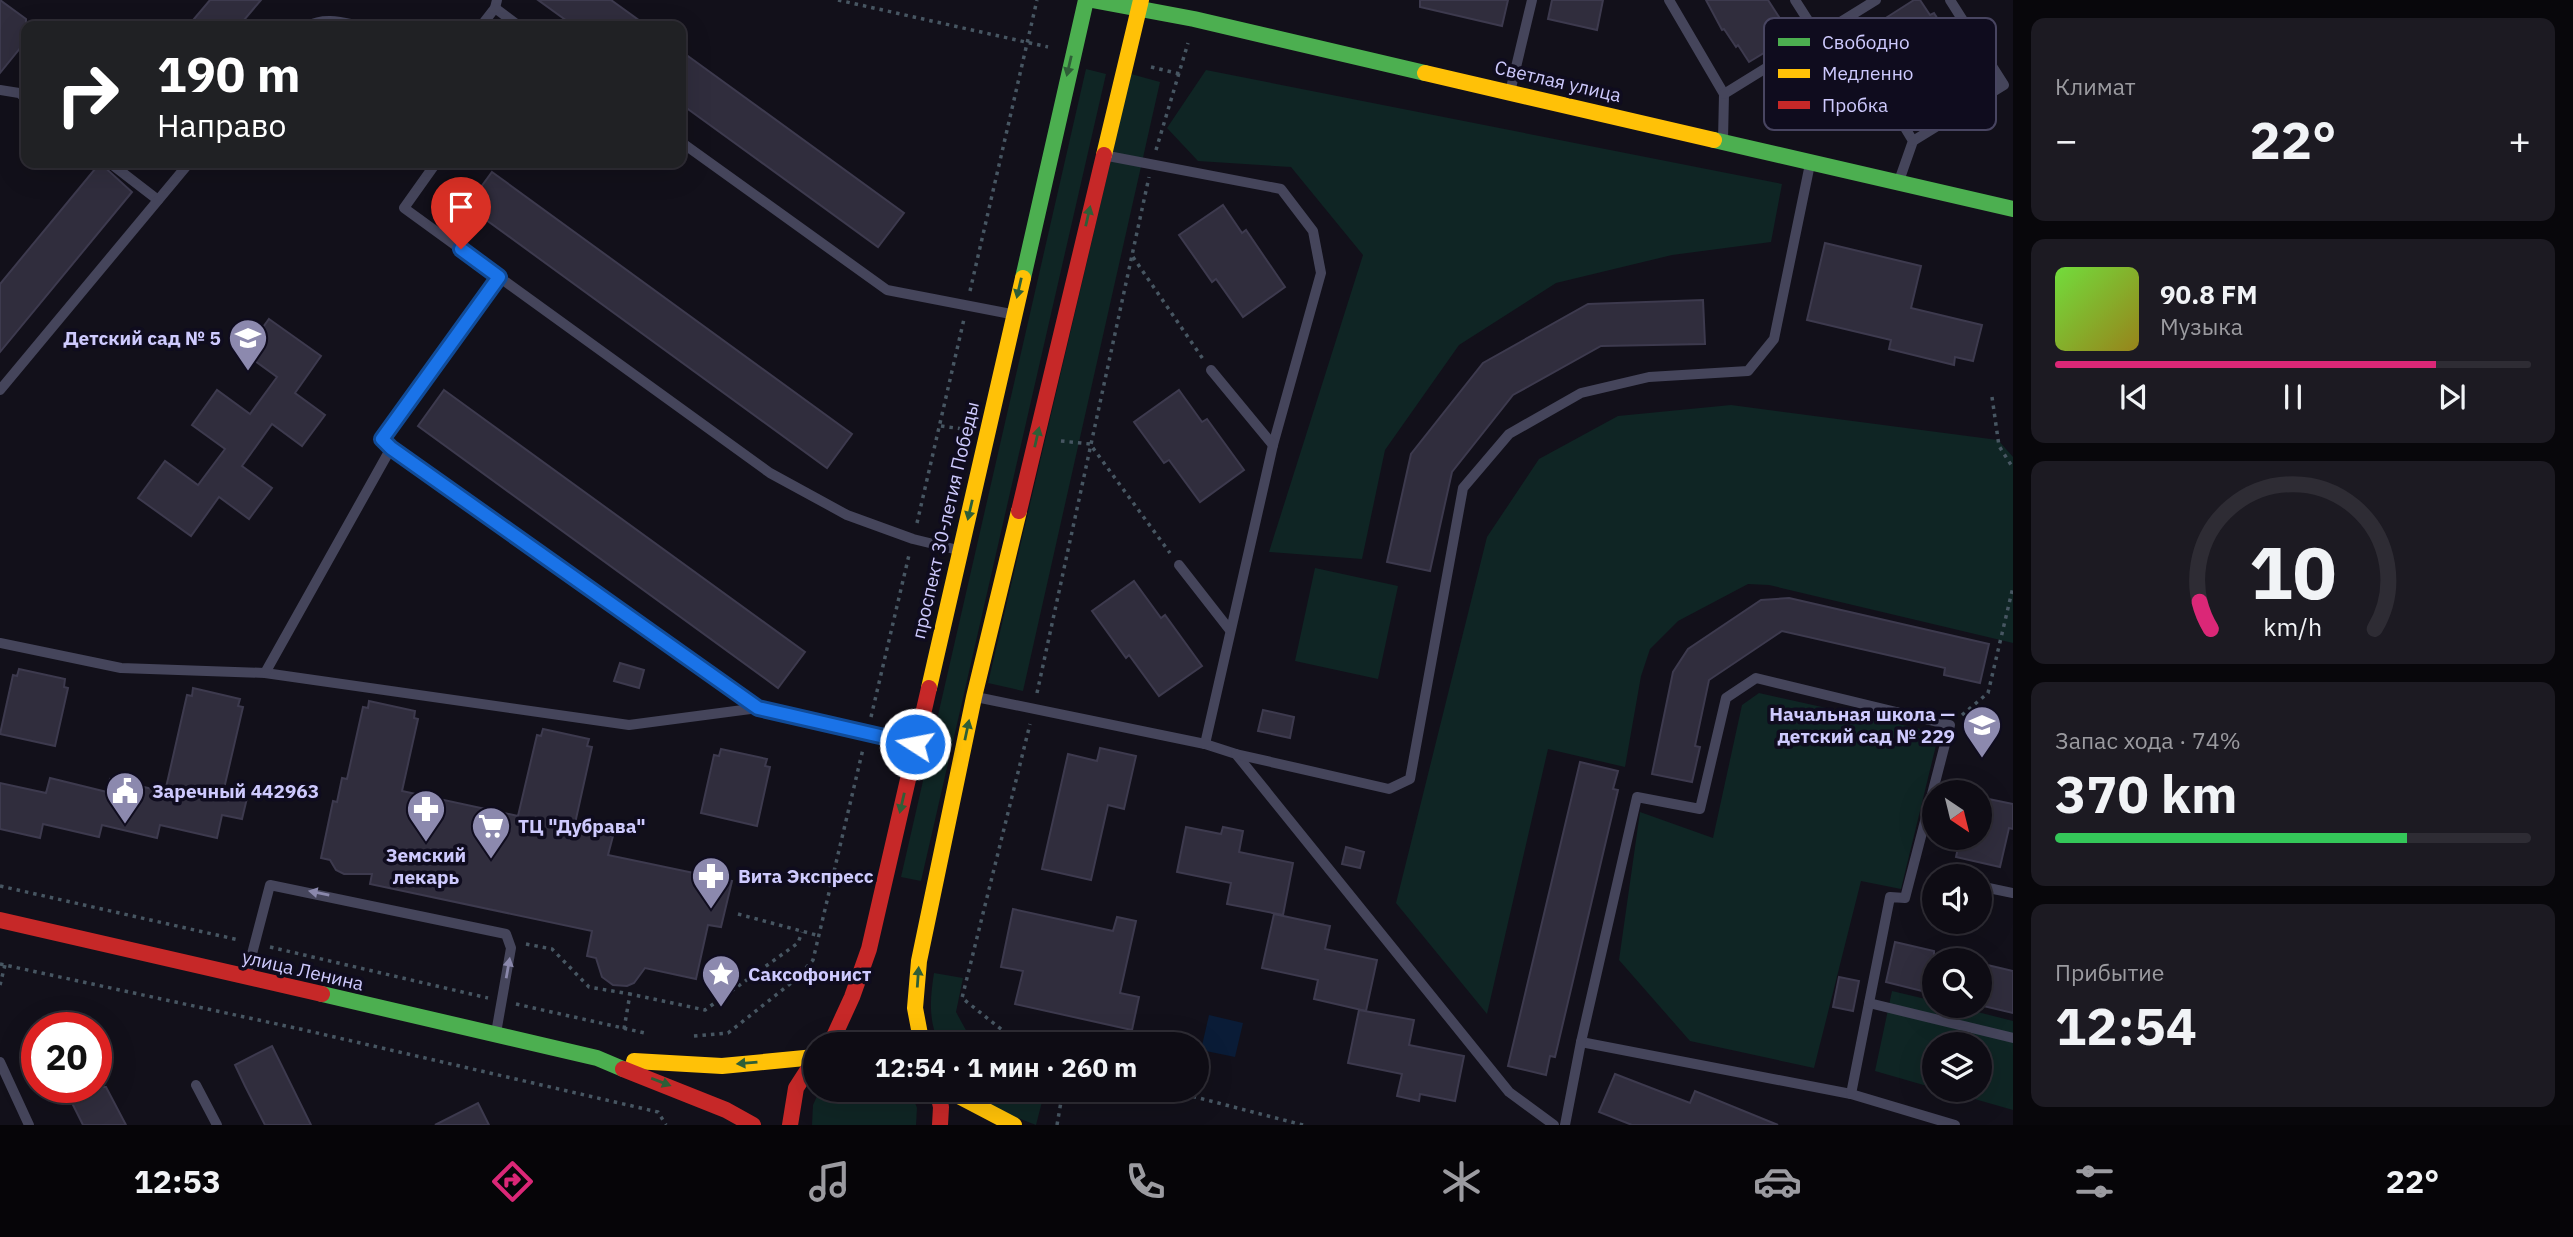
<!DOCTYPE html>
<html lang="ru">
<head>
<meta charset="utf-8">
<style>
	body { margin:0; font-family:"IBM Plex Sans",sans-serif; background:#1c1a22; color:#f1f3f6; height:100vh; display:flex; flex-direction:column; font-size:26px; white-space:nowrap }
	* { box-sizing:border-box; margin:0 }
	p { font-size:23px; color:#9b9ba0 }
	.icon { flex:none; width:38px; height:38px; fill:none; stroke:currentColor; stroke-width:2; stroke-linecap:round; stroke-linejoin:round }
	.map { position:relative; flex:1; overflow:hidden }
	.details { display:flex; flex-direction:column; gap:18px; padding:18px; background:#08070b; width:560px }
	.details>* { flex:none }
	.banner { position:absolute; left:21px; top:21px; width:665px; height:147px; border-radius:14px; box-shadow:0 7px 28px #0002,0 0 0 2px #2e2c34; background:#202124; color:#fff; overflow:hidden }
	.needle { width:46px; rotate:145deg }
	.fabs { position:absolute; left:1922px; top:780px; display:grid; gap:14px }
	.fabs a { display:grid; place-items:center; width:70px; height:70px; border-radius:50%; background:#0e0c14; box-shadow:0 7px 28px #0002,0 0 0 2px #2e2c34; font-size:35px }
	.speed { position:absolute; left:21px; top:1012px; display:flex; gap:14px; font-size:35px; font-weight:700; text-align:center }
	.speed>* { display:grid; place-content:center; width:91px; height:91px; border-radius:50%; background:#0e0c14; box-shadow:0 7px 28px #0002,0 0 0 2px #2e2c34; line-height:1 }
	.speed .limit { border:10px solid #d22; background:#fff; color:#111 }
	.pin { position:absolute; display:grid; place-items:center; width:60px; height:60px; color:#fff; margin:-72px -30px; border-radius:50% 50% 50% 0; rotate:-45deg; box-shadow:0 0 7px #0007 }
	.pin .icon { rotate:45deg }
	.me { position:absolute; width:77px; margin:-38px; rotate:281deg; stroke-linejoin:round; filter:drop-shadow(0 0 5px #0008) }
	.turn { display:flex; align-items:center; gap:24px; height:147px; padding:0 21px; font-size:32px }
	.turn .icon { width:91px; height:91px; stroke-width:2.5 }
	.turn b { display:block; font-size:49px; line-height:60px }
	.big { font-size:52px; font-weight:700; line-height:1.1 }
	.details .tile { flex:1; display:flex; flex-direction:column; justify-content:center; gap:10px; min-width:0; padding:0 24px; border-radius:14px; background:#1c1a22 }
	.details .dial { align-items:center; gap:0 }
	.dial svg { height:182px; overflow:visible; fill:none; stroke:#2e2c34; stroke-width:7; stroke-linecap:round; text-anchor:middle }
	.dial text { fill:#f1f3f6; stroke:none }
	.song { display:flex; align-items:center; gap:21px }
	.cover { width:84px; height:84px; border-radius:10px; background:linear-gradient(135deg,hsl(100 70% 55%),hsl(50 70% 35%)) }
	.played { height:7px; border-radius:4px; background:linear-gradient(90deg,#db2777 80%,#2e2c34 80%) }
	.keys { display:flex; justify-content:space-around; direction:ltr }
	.heat { display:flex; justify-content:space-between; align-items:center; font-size:38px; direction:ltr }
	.charge { height:10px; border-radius:5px; background:linear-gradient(90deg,#34c759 74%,#2e2c34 0) }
	.trip { position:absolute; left:803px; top:1032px; width:406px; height:70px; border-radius:35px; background:#0e0c14; box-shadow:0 7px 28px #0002,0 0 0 2px #2e2c34; font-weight:700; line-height:70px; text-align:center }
	.tab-bar { display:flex; height:112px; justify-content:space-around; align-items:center; background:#060508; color:#9b9ba0 }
	.tab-bar .icon { width:49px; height:49px }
	.tab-bar .current { color:#db2777 }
	.tab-bar b { font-size:32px; color:#f1f3f6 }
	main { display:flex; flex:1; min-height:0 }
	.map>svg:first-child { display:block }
	.green { fill:#0f2524 }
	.water { fill:#0a1c37 }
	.building { fill:#302d3d; stroke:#3d3a4e; stroke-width:2 }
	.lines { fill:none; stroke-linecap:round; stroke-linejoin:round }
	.path { stroke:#475662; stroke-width:3.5; stroke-dasharray:3.5 5; stroke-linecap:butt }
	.lane { stroke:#45455b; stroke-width:10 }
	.fast { stroke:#4caf50; stroke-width:16 }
	.slow { stroke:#ffc107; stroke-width:16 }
	.jam { stroke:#c62828; stroke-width:16 }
	.oneway { fill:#2e5e37 }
	.oneway2 { fill:#8a88ac }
	.route-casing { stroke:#114b97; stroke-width:18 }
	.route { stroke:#1a73e8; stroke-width:12 }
	.labels { text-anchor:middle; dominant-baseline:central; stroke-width:7; stroke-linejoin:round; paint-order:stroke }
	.street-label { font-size:19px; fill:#cecafe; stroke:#0f0c1e }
	.poi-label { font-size:19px; font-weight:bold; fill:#cecafe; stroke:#0f0c1e; text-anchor:start }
	.key { fill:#0f0c1e; stroke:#484561; stroke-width:2 }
	.key-label { font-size:19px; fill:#cecafe }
</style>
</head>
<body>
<main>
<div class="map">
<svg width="2013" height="1125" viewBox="0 0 2013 1125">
	<rect width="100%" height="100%" fill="#12101a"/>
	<g class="green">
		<path d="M1086,69L1106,74L921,881L901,877Z"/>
		<path d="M1206,70L1782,184L1771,242L1672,255L1556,283L1459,345L1385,450L1362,559L1269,552L1363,255L1291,167L1198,161L1167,128Z"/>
		<path d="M1131,74L1160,82L1023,691L988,683Z"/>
		<path d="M1731,405L1998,440L2013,457V643L1769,585L1748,584L1678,621L1650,649L1641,676L1625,767L1548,749L1487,1014L1396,903L1487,537L1539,459L1618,416Z"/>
		<path d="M1315,568L1398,586L1378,679L1295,661Z"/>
		<path d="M1759,693L1939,733L1901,889L1861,881L1814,1068L1690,1041L1619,960L1640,812L1713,838L1742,705Z"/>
		<path d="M934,973L963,978L956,1012L974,1045H940C928,1021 930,999 934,973Z"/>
		<path d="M1892,991L1934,1001V1006H1954L2013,1021V1110L1943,1090H1979V1045H1934V1088L1875,1071Z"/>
		<path d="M820,1090H910L917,1108L916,1125H812L813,1105Z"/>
		<path d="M969,1090H1045L1036,1125L995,1109Z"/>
	</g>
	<path class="water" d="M1209,1015L1243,1023L1235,1057L1201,1050Z"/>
	<g class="building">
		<path d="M0,0L26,19V41L0,73Z"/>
		<path d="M210,0H261L239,26H188Z"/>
		<path d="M538,0H611L647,26H574Z"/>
		<path d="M1420,0H1508L1502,26L1420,7Z"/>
		<path d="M1552,0H1603L1597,30L1548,19Z"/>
		<path d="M1706,0H1768L1781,20L1777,22L1787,39L1749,62L1738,45L1736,47L1724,29L1722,30Z"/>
		<path d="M1914,0H1920L1930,15L1934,13L1968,67L1964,69L1974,85L1936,109L1925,92L1922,94L1911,75L1909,77L1881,21Z"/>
		<path d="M681,51L904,213L878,247L681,104Z"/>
		<path d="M100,163L132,192L0,352V284Z"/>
		<path d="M492,172L852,434L827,468L467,206Z"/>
		<path d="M1223,205L1242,233L1246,230L1285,287L1243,317L1216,279L1212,282L1179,235Z"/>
		<path d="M1825,243L1921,266L1911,308L1982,325L1973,361L1955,357L1954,365L1889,349L1891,340L1807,320Z"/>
		<path d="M1703,300L1705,344L1601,346L1513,395L1452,472L1430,571L1387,562L1411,454L1483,363L1588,304Z"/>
		<path d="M269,319L321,356L295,393L325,415L302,446L272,424L242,466L272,488L249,519L219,497L191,536L138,498L165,461L198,485L225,449L192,425L217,390L250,414L277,377L244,353Z"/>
		<path d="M444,390L805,652L778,688L418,426Z"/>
		<path d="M1179,390L1202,422L1207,419L1244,470L1200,502L1169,460L1164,463L1134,422Z"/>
		<path d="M1134,581L1161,618L1165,615L1202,666L1159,696L1129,655L1126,658L1092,611Z"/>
		<path d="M1789,598L1989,644L1980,683L1944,675L1945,668L1782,631L1709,680L1695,746L1700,747L1692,782L1652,774L1673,672L1688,649L1761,600Z"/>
		<path d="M620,663L644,670L639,688L614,681Z"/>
		<path d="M19,669L65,679L64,687L68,688L55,746L0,734L13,675L17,676Z"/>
		<path d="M193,688L240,699L238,706L243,707L223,793L247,798L242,819L222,815L217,838L160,825L157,838L102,825L99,837L43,824L40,838L0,829V783L46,793L50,778L107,792L110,779L165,792L187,695L192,696Z"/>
		<path d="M369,701L415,711L414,718L418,719L402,791L518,816L537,735L541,736L543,729L589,739L587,746L592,747L574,828L613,836L608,855L732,881L721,927L708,925L696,979L645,968L634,983L627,986L613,985L602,977L596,958L587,956L592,931L370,884L372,874H344L336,870L330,860L321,858L333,801L337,802L342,778L347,779L363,707L368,708Z"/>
		<path d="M1263,710L1294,717L1290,738L1258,731Z"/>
		<path d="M1100,748L1136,756L1124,809L1108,805L1091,880L1042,869L1068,754L1097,761Z"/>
		<path d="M721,749L767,759L765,766L770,767L757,826L701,813L714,755L719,756Z"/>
		<path d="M1580,762L1618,771L1613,789L1618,790L1555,1057L1550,1056L1546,1075L1508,1066Z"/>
		<path d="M1979,797L2013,804V829L2009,828L2000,867L1956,857L1960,838H1979Z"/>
		<path d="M1186,827L1221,834L1223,827L1243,831L1239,852L1293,863L1283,915L1227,904L1231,883L1177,872Z"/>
		<path d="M1346,847L1364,852L1360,868L1342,864Z"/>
		<path d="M1013,909L1113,931L1117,917L1136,921L1120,993L1139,997L1132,1030L1015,1004L1023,971L1001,967Z"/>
		<path d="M1274,914L1330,926L1325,949L1377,960L1366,1011L1314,999L1318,980L1262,968Z"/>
		<path d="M1895,942L1934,951V994L1886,982Z"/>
		<path d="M1979,963L2013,971V1013L1979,1005Z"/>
		<path d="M1839,977L1859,981L1853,1011L1833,1007Z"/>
		<path d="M1359,1010L1414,1020L1409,1045L1464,1056L1455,1101L1420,1094L1419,1101L1397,1096L1402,1074L1348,1063Z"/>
		<path d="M272,1046L311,1125H265L245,1086L235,1065Z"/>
		<path d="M1615,1074L1690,1103L1695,1091L1778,1125H1632L1599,1112Z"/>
		<path d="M64,1087H106L126,1125H83Z"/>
		<path d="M478,1103L489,1125H435Z"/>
	</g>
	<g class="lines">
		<g class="path">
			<path d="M838,0L1048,47"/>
			<path d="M1151,67L1180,74"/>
			<path d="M1156,150L1188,43"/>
			<path d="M1133,257L1203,359"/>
			<path d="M970,291L1037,0"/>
			<path d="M1992,397L1999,446L2013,468"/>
			<path d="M941,426L963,429"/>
			<path d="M1061,441L1090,444L1170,553"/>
			<path d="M917,523L964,319"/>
			<path d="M1037,693L1149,177"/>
			<path d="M1962,715L1988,693L2013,587"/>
			<path d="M871,717L909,555"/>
			<path d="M0,886L239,940"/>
			<path d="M738,914L820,936"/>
			<path d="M526,944L552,949L589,987L630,994"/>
			<path d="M270,947L488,998"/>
			<path d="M0,964L300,1029L658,1112L666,1125"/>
			<path d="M0,985L5,965"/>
			<path d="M516,1004L645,1033"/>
			<path d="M624,1029L630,994L705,1010L798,943L802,932"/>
			<path d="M694,1036L728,1033L795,980L813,960L863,749"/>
			<path d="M1021,1045L962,998L1030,724"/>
			<path d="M1168,1090L1303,1125"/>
			<path d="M1057,1125L1063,1090"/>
		</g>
		<g class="lane">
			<path d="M1669,0L1724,94L1723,140"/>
			<path d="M1795,0L1818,36"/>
			<path d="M495,8L519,26"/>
			<path d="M1841,22L1913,141L1900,178"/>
			<path d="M307,26C325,17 341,22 361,26"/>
			<path d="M481,26L495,8L497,0"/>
			<path d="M1511,88L1532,0"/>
			<path d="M0,90L19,93L26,98"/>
			<path d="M1724,94L1876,0"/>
			<path d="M1913,141L2004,85L1950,0"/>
			<path d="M681,142L887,290L1011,314"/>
			<path d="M1108,156L1281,189L1313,231L1321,273L1273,445L1205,744"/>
			<path d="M110,163L158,200"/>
			<path d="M436,163L404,208L499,277L382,439L391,448L758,708L913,743"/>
			<path d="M499,277L770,473L847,515L913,539L958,550"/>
			<path d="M1211,370L1273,445"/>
			<path d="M0,390L189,163"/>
			<path d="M1179,565L1229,629"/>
			<path d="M0,643L121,668L265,673L629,725L758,708"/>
			<path d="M265,673L391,448"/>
			<path d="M976,697L1205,744L1236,754L1509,1092L1554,1125"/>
			<path d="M1236,754L1389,789L1410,779L1463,488L1509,434L1581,393L1649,377L1748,371L1774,339L1810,164"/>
			<path d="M1979,886L2013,893"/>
			<path d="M247,973L270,885L506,934L511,948L496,1033"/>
			<path d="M1581,1042L1851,1094L1955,1125"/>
			<path d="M0,1062L29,1125"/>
			<path d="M196,1085L217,1125"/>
			<path d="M1851,1094L1869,1003"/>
			<path d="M1565,1125L1581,1042L1637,797L1700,809L1726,698L1756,678L1950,725L1905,898L1890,897L1869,1003L2013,1038"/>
		</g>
		<g class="fast">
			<path d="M1092,0L1194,19L1425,73"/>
			<path d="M1714,140L2013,209"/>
			<path d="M1023,278L1086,0"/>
			<path d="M322,994L597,1058L623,1069"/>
		</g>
		<g class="slow">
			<path d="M1425,73L1714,140"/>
			<path d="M1104,155L1141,0"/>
			<path d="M929,688L1023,278"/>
			<path d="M838,1045L865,1039L893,1045"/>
			<path d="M922,1045L915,1008L919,961L974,697L1019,511"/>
			<path d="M634,1061L722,1066L815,1057"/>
			<path d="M947,1090L1014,1125"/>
		</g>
		<g class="jam">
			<path d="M1019,511L1104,155"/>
			<path d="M0,920L322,994"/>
			<path d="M830,1045L852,997L869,949L929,688"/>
			<path d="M623,1069L726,1110L753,1125"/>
			<path d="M937,1090L941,1107L940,1125"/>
			<path d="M790,1125L796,1088L816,1057"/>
		</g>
	</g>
	<defs><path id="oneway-solid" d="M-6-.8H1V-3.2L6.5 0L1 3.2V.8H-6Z" transform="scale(1.75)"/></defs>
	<g class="oneway">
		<use href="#oneway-solid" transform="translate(1069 66) rotate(103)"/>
		<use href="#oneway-solid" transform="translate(1088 216) rotate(-77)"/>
		<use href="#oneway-solid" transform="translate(1019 288) rotate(103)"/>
		<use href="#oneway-solid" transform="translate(1037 437) rotate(-77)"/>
		<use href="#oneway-solid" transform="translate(970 510) rotate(103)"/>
		<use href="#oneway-solid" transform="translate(967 730) rotate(-78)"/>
		<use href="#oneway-solid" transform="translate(902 803) rotate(103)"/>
		<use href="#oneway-solid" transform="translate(918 977) rotate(-86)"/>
		<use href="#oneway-solid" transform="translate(747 1063) rotate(175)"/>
		<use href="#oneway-solid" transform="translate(661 1082) rotate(21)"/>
	</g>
	<g class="oneway2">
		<use href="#oneway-solid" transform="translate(319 893) rotate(-168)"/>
		<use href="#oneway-solid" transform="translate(508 968) rotate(-80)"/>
	</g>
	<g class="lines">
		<g class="route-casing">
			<path id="route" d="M461,249L499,277L382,439L391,448L758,708L915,744"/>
		</g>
		<use href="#route" class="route"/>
	</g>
	<defs>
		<g id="school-pin" transform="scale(2.0125)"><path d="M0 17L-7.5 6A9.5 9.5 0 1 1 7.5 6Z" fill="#8c89ae" stroke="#0f0c1e"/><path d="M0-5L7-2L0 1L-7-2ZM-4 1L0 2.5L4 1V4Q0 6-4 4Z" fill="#fff"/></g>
		<g id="civic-pin" transform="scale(2.0125)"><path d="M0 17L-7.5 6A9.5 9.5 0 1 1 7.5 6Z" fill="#8c89ae" stroke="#0f0c1e"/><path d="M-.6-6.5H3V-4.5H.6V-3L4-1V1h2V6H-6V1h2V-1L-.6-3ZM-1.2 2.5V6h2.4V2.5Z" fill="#fff"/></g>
		<g id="pharmacy-pin" transform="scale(2.0125)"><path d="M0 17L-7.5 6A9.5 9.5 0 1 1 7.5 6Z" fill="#8c89ae" stroke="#0f0c1e"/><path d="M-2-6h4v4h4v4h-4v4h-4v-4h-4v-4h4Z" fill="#fff"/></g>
		<g id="supermarket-pin" transform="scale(2.0125)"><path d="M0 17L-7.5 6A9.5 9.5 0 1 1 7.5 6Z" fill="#8c89ae" stroke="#0f0c1e"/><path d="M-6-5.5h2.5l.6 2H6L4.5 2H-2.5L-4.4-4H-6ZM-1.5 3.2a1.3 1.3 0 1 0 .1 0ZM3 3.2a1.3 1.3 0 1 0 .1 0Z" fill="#fff"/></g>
		<g id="sight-pin" transform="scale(2.0125)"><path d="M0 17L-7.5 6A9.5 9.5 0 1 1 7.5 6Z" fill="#8c89ae" stroke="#0f0c1e"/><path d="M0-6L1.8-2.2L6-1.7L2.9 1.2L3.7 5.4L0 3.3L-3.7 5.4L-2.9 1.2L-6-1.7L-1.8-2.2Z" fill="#fff"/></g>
	</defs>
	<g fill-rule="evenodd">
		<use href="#school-pin" x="248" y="338"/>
		<use href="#school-pin" x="1982" y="725"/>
		<use href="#civic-pin" x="125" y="791"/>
		<use href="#pharmacy-pin" x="426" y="809"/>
		<use href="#supermarket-pin" x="491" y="826"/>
		<use href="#pharmacy-pin" x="711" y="876"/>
		<use href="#sight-pin" x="721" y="974"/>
	</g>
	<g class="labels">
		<g class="street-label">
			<text transform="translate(1558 81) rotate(13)">Светлая улица</text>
			<text transform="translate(945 520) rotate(-77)">проспект 30-летия Победы</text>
			<text transform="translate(303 970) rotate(13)">улица Ленина</text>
		</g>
		<g class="poi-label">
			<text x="221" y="338" text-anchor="end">Детский сад № 5</text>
			<text x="1955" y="714" text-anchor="end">Начальная школа —<tspan x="1955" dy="22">детский сад № 229</tspan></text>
			<text x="152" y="791">Заречный 442963</text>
			<text x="518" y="826">ТЦ "Дубрава"</text>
			<text x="426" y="855" text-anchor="middle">Земский<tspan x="426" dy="22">лекарь</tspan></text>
			<text x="738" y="876">Вита Экспресс</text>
			<text x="748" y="974">Саксофонист</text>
		</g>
	</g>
	<rect x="1764" y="18" width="232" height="112" rx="10" class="key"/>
	<rect x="1778" y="38" width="32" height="8" fill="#4caf50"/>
	<rect x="1778" y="69" width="32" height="9" fill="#ffc107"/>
	<rect x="1778" y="101" width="32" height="8" fill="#c62828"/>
	<g class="key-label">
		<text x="1822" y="49">Свободно</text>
		<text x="1822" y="80">Медленно</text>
		<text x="1822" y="112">Пробка</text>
	</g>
</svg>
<div class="fabs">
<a><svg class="needle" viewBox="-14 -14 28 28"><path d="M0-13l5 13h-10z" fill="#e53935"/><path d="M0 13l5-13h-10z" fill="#9b9ba0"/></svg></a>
<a><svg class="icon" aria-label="sound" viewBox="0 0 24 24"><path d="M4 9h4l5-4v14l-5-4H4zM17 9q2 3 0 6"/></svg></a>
<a><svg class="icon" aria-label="search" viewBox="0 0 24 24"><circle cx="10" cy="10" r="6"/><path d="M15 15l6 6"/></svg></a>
<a><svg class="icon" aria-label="layers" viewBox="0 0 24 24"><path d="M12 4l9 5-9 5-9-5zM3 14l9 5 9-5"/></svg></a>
</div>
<div class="speed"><div class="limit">20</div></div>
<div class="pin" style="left:461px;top:249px;background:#d93025"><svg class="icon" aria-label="arrive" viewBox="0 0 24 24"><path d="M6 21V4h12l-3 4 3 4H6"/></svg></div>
<svg class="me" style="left:915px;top:744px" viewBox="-20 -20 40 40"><circle r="17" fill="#1a73e8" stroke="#fff" stroke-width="3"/><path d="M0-11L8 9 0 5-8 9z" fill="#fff"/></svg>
<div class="trip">12:54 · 1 мин · 260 m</div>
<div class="banner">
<div class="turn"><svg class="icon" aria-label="right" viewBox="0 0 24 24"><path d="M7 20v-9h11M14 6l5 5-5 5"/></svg><div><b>190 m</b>Направо</div></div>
</div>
</div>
<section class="details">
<div class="tile"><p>Климат</p>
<div class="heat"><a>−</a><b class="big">22°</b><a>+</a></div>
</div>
<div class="tile">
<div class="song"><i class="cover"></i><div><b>90.8 FM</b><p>Музыка</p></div></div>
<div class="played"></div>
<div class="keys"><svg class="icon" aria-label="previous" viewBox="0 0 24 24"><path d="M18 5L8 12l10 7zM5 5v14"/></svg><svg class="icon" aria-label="pause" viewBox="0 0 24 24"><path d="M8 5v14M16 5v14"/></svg><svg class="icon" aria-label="next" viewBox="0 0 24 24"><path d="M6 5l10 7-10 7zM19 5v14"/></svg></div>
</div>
<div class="tile dial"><svg viewBox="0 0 100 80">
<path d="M14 69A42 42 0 1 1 86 69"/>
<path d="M14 69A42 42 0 0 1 9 57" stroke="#db2777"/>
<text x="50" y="56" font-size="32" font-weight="700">10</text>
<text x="50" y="72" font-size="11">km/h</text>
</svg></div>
<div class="tile"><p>Запас хода · 74%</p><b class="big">370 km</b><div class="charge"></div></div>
<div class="tile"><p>Прибытие</p><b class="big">12:54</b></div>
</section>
</main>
<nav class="tab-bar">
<b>12:53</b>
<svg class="icon current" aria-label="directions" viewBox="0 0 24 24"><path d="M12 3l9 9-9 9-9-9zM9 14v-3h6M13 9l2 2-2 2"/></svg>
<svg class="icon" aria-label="music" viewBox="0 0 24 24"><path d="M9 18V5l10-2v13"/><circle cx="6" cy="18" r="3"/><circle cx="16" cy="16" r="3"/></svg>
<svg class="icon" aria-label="phone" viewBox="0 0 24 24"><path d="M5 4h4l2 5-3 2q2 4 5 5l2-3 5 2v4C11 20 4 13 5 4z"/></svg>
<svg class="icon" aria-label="climate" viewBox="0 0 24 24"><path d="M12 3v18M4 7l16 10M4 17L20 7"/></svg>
<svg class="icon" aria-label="car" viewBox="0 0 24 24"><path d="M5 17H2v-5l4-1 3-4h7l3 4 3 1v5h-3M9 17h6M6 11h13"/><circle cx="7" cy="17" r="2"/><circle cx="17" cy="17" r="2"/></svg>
<svg class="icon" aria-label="filters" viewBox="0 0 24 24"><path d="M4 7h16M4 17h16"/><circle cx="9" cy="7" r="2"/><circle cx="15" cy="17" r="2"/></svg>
<b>22°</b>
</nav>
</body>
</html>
